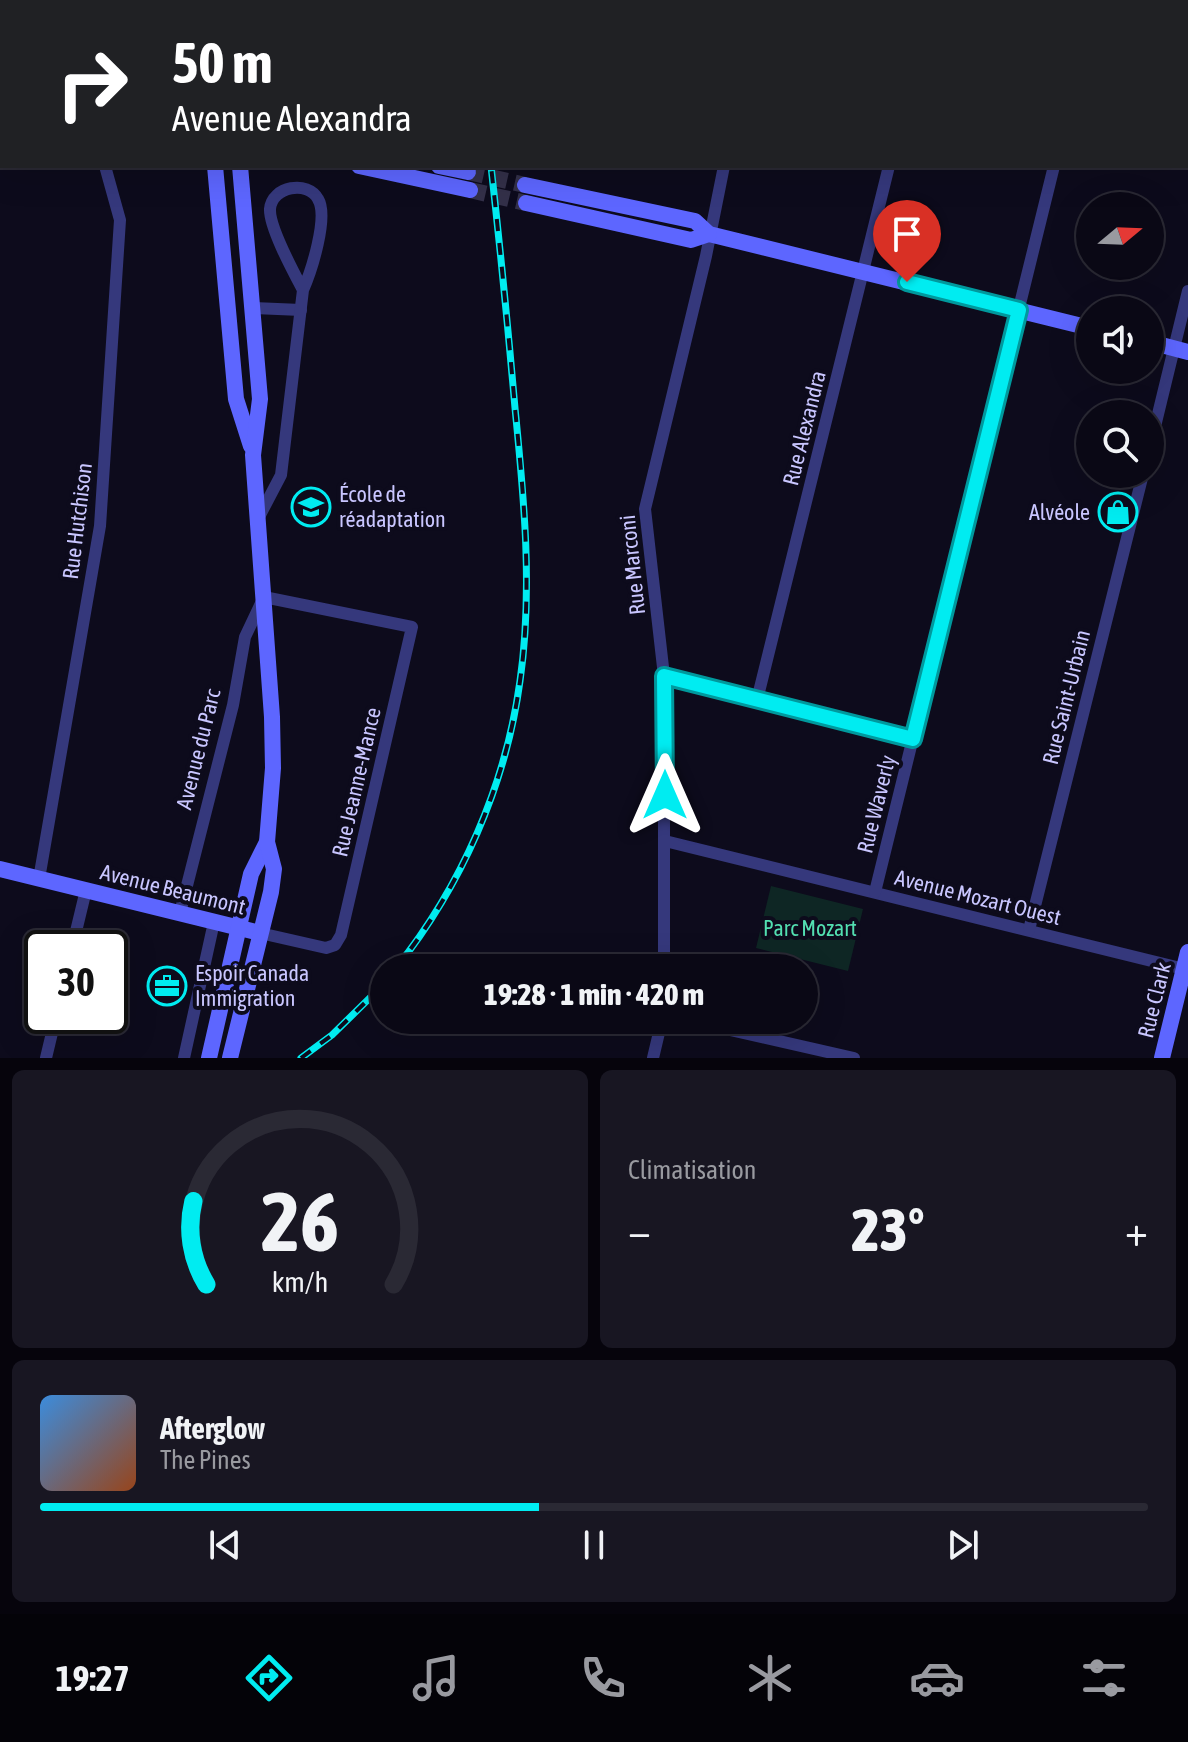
<!DOCTYPE html>
<html lang="fr">
<head>
<meta charset="utf-8">
<style>
	body { margin:0; font-family:"Asap Condensed",sans-serif; background:#181622; color:#f1f3f6; height:100vh; display:flex; flex-direction:column; font-size:30px; white-space:nowrap }
	* { box-sizing:border-box; margin:0 }
	p { font-size:26px; color:#999aa0 }
	.icon { flex:none; width:44px; height:44px; fill:none; stroke:currentColor; stroke-width:2; stroke-linecap:round; stroke-linejoin:round }
	.map { position:relative; height:1058px; overflow:hidden }
	.side { display:flex; flex-direction:column; gap:12px; padding:12px; background:#06040c; flex:1 }
	.side>* { flex:none }
	.guide { position:absolute; left:0px; top:0px; width:1188px; height:168px; box-shadow:0 8px 32px #0002,0 0 0 2px #2a2934; background:#202124; color:#fff; overflow:hidden }
	.needle { width:52px; rotate:71deg }
	.fabs { position:absolute; left:1076px; top:192px; display:grid; gap:16px }
	.fabs a { display:grid; place-items:center; width:88px; height:88px; border-radius:50%; background:#0a0815; box-shadow:0 8px 32px #0002,0 0 0 2px #2a2934; font-size:40px }
	.speed { position:absolute; left:24px; top:930px; display:flex; gap:16px; font-size:40px; font-weight:700; text-align:center }
	.speed>* { display:grid; place-content:center; width:104px; height:104px; border-radius:50%; background:#0a0815; box-shadow:0 8px 32px #0002,0 0 0 2px #2a2934; line-height:1 }
	.speed .limit { border:4px solid #111; border-radius:12px; background:#fff; color:#111 }
	.pin { position:absolute; display:grid; place-items:center; width:68px; height:68px; color:#fff; margin:-82px -34px; border-radius:50% 50% 50% 0; rotate:-45deg; box-shadow:0 0 8px #0007 }
	.pin .icon { rotate:45deg }
	.me { position:absolute; width:88px; margin:-44px; rotate:0deg; stroke-linejoin:round; filter:drop-shadow(0 0 6px #0008) }
	.turn { display:flex; align-items:center; gap:28px; height:168px; padding:0 40px; font-size:36px }
	.turn .icon { width:104px; height:104px; stroke-width:2.5 }
	.turn b { display:block; font-size:56px; line-height:68px }
	.big { font-size:60px; font-weight:800; line-height:1.1 }
	.side .card { flex:1; display:flex; flex-direction:column; justify-content:center; gap:12px; min-width:0; padding:0 28px; border-radius:12px; background:#181622 }
	.side .dial { align-items:center; gap:0 }
	.dial svg { height:208px; overflow:visible; fill:none; stroke:#2a2934; stroke-width:7; stroke-linecap:round; text-anchor:middle }
	.dial text { fill:#f1f3f6; stroke:none }
	.song { display:flex; align-items:center; gap:24px }
	.cover { width:96px; height:96px; border-radius:12px; background:linear-gradient(135deg,hsl(210 70% 55%),hsl(20 70% 35%)) }
	.played { height:8px; border-radius:4px; background:linear-gradient(90deg,#00ecf1 45%,#2a2934 45%) }
	.keys { display:flex; justify-content:space-around; direction:ltr }
	.heat { display:flex; justify-content:space-between; align-items:center; font-size:44px; direction:ltr }
	.side .tiles { flex:1; display:grid; gap:12px; grid-template-columns:1fr 1fr }
	.card:last-child { grid-column:span 2 }
	.trip { position:absolute; left:370px; top:954px; width:448px; height:80px; border-radius:40px; background:#0a0815; box-shadow:0 8px 32px #0002,0 0 0 2px #2a2934; font-weight:800; line-height:80px; text-align:center }
	.menu { display:flex; height:128px; justify-content:space-around; align-items:center; background:#040308; color:#999aa0 }
	.menu .icon { width:56px; height:56px }
	.menu .active { color:#00ecf1 }
	.menu b { font-size:36px; color:#f1f3f6 }
	.map>svg:first-child { display:block }
	.green { fill:#0e2624 }
	.lines { fill:none; stroke-linecap:round; stroke-linejoin:round }
	.secondary-tunnel { stroke:#333049; stroke-width:16; stroke-dasharray:16 8; stroke-linecap:butt }
	.street { stroke:#35387c; stroke-width:12 }
	.secondary { stroke:#5d66ff; stroke-width:16 }
	.rail-casing { stroke:#00ecf1; stroke-width:7 }
	.rail { stroke:#0d0b1c; stroke-width:4; stroke-dasharray:12; stroke-linecap:butt }
	.route-casing { stroke:#00999d; stroke-width:20 }
	.route { stroke:#00ecf1; stroke-width:14 }
	.labels { text-anchor:middle; dominant-baseline:central; stroke-width:8; stroke-linejoin:round; paint-order:stroke }
	.street-label { font-size:22px; fill:#c9c6ff; stroke:#0d0b1c }
	.poi-label { font-size:22px; fill:#c9c6ff; stroke:#0d0b1c; text-anchor:start }
	.park-label { font-size:22px; fill:#53dfb1; stroke:#0d0b1c }
</style>
</head>
<body>
<div class="map">
<svg width="1188" height="1058" viewBox="0 0 1188 1058">
	<rect width="100%" height="100%" fill="#0d0b1c"/>
	<g class="green">
		<rect x="132" y="0" width="158" height="2"/>
		<path d="M771,886L863,909L848,971L756,948Z"/>
	</g>
	<g class="lines">
		<g class="secondary-tunnel">
			<path d="M468,172L525,185"/>
			<path d="M470,190L526,203"/>
		</g>
		<g class="street">
			<path d="M100,2V0"/>
			<path d="M599,2L600,0"/>
			<path d="M765,2L766,0"/>
			<path d="M929,2V0"/>
			<path d="M1092,2V0"/>
			<path d="M252,308L301,310"/>
			<path d="M1150,447L1188,291"/>
			<path d="M259,517L281,475L303,290C311,272 329,217 318,199C308,180 272,186 270,209C269,227 294,273 303,290"/>
			<path d="M664,676L913,739"/>
			<path d="M757,700L889,166"/>
			<path d="M665,841L1188,970"/>
			<path d="M39,879L100,526L120,220L105,166"/>
			<path d="M875,892L1054,166"/>
			<path d="M180,913L233,705L245,637L264,597L412,627L341,935L335,945L326,948L260,933"/>
			<path d="M1029,930L1143,474"/>
			<path d="M72,948L86,890"/>
			<path d="M664,968V676L645,509L706,256L724,166"/>
			<path d="M686,1020L854,1058"/>
			<path d="M46,1058L56,1016"/>
			<path d="M184,1058L214,922"/>
			<path d="M653,1058L662,1020"/>
		</g>
		<g class="secondary">
			<path d="M0,103H2"/>
			<path d="M0,122L2,123"/>
			<path d="M215,166L236,399L251,446"/>
			<path d="M359,166L470,190"/>
			<path d="M439,166L468,172"/>
			<path d="M525,185L695,221L709,234L1090,328"/>
			<path d="M526,203L691,240L709,234"/>
			<path d="M1150,342L1188,352"/>
			<path d="M0,869L260,933"/>
			<path d="M209,1058L251,874L267,842"/>
			<path d="M230,1058L271,892L274,869L267,842L273,768L272,717L253,455L260,399L240,166"/>
			<path d="M1162,1058L1188,952"/>
		</g>
		<g class="rail-casing">
			<g id="rail">
				<path d="M483,0V2"/>
				<path d="M396,968C461,887 506,785 520,681C533,591 524,498 515,408C508,327 500,247 491,166"/>
				<path d="M301,1058L332,1035L384,984"/>
			</g>
		</g>
		<use href="#rail" class="rail"/>
	</g>
	<g class="lines">
		<g class="route-casing">
			<path id="route" d="M665,795L664,676L913,739L1019,310L907,282"/>
		</g>
		<use href="#route" class="route"/>
	</g>
	<defs>
		<g id="university-ring" transform="scale(2)"><circle r="9.5" fill="#0d0b1c" stroke="#00ecf1" stroke-width="1.5"/><path d="M0-5L7-2L0 1L-7-2ZM-4 1L0 2.5L4 1V4Q0 6-4 4Z" fill="#00ecf1"/></g>
		<g id="shop-ring" transform="scale(2)"><circle r="9.5" fill="#0d0b1c" stroke="#00ecf1" stroke-width="1.5"/><path d="M-5-2.5h2.3a2.7 3.5 0 0 1 5.4 0H5L5.5 6h-11ZM-1.5-2.5h3a1.5 2.3 0 0 0-3 0Z" fill="#00ecf1"/></g>
		<g id="office-ring" transform="scale(2)"><circle r="9.5" fill="#0d0b1c" stroke="#00ecf1" stroke-width="1.5"/><path d="M-6-3h4V-5.5h4V-3h4V5H-6ZM-1-4.5V-3h2v-1.5ZM-6 0V1H6V0Z" fill="#00ecf1"/></g>
	</defs>
	<g fill-rule="evenodd">
		<use href="#university-ring" x="311" y="507"/>
		<use href="#shop-ring" x="1118" y="512"/>
		<use href="#office-ring" x="167" y="986"/>
	</g>
	<g class="labels">
		<g class="street-label">
			<text transform="translate(804 428) rotate(-76)">Rue Alexandra</text>
			<text transform="translate(77 521) rotate(-83)">Rue Hutchison</text>
			<text transform="translate(632 565) rotate(-96)">Rue Marconi</text>
			<text transform="translate(1066 697) rotate(-76)">Rue Saint-Urbain</text>
			<text transform="translate(198 749) rotate(-76)">Avenue du Parc</text>
			<text transform="translate(356 782) rotate(-77)">Rue Jeanne-Mance</text>
			<text transform="translate(876 804) rotate(-76)">Rue Waverly</text>
			<text transform="translate(173 889) rotate(14)">Avenue Beaumont</text>
			<text transform="translate(978 897) rotate(14)">Avenue Mozart Ouest</text>
			<text transform="translate(1154 1000) rotate(-76)">Rue Clark</text>
		</g>
		<g class="poi-label">
			<text x="339" y="494">École de<tspan x="339" dy="25">réadaptation</tspan></text>
			<text x="1090" y="512" text-anchor="end">Alvéole</text>
			<text x="195" y="973">Espoir Canada<tspan x="195" dy="25">Immigration</tspan></text>
		</g>
		<g class="park-label">
			<text x="810" y="928">Parc Mozart</text>
		</g>
	</g>
</svg>
<div class="fabs">
<a><svg class="needle" viewBox="-14 -14 28 28"><path d="M0-13l5 13h-10z" fill="#e53935"/><path d="M0 13l5-13h-10z" fill="#999aa0"/></svg></a>
<a><svg class="icon" aria-label="sound" viewBox="0 0 24 24"><path d="M4 9h4l5-4v14l-5-4H4zM17 9q2 3 0 6"/></svg></a>
<a><svg class="icon" aria-label="search" viewBox="0 0 24 24"><circle cx="10" cy="10" r="6"/><path d="M15 15l6 6"/></svg></a>
</div>
<div class="speed"><div class="limit">30</div></div>
<div class="pin" style="left:907px;top:282px;background:#d93025"><svg class="icon" aria-label="arrive" viewBox="0 0 24 24"><path d="M6 21V4h12l-3 4 3 4H6"/></svg></div>
<svg class="me" style="left:665px;top:795px" viewBox="-20 -20 40 40"><path d="M0-17L14 15 0 8-14 15z" fill="#00ecf1" stroke="#fff" stroke-width="4"/></svg>
<div class="trip">19:28 · 1 min · 420 m</div>
<div class="guide">
<div class="turn"><svg class="icon" aria-label="right" viewBox="0 0 24 24"><path d="M7 20v-9h11M14 6l5 5-5 5"/></svg><div><b>50 m</b>Avenue Alexandra</div></div>
</div>
</div>
<section class="side">
<div class="tiles">
<div class="card dial"><svg viewBox="0 0 100 80">
<path d="M14 69A42 42 0 1 1 86 69"/>
<path d="M14 69A42 42 0 0 1 9 37" stroke="#00ecf1"/>
<text x="50" y="56" font-size="32" font-weight="700">26</text>
<text x="50" y="72" font-size="11">km/h</text>
</svg></div>
<div class="card"><p>Climatisation</p>
<div class="heat"><a>−</a><b class="big">23°</b><a>+</a></div>
</div>
<div class="card">
<div class="song"><i class="cover"></i><div><b>Afterglow</b><p>The Pines</p></div></div>
<div class="played"></div>
<div class="keys"><svg class="icon" aria-label="previous" viewBox="0 0 24 24"><path d="M18 5L8 12l10 7zM5 5v14"/></svg><svg class="icon" aria-label="pause" viewBox="0 0 24 24"><path d="M8 5v14M16 5v14"/></svg><svg class="icon" aria-label="next" viewBox="0 0 24 24"><path d="M6 5l10 7-10 7zM19 5v14"/></svg></div>
</div>
</div>
</section>
<nav class="menu">
<b>19:27</b>
<svg class="icon active" aria-label="directions" viewBox="0 0 24 24"><path d="M12 3l9 9-9 9-9-9zM9 14v-3h6M13 9l2 2-2 2"/></svg>
<svg class="icon" aria-label="music" viewBox="0 0 24 24"><path d="M9 18V5l10-2v13"/><circle cx="6" cy="18" r="3"/><circle cx="16" cy="16" r="3"/></svg>
<svg class="icon" aria-label="phone" viewBox="0 0 24 24"><path d="M5 4h4l2 5-3 2q2 4 5 5l2-3 5 2v4C11 20 4 13 5 4z"/></svg>
<svg class="icon" aria-label="climate" viewBox="0 0 24 24"><path d="M12 3v18M4 7l16 10M4 17L20 7"/></svg>
<svg class="icon" aria-label="car" viewBox="0 0 24 24"><path d="M5 17H2v-5l4-1 3-4h7l3 4 3 1v5h-3M9 17h6M6 11h13"/><circle cx="7" cy="17" r="2"/><circle cx="17" cy="17" r="2"/></svg>
<svg class="icon" aria-label="filters" viewBox="0 0 24 24"><path d="M4 7h16M4 17h16"/><circle cx="9" cy="7" r="2"/><circle cx="15" cy="17" r="2"/></svg>
</nav>
</body>
</html>
